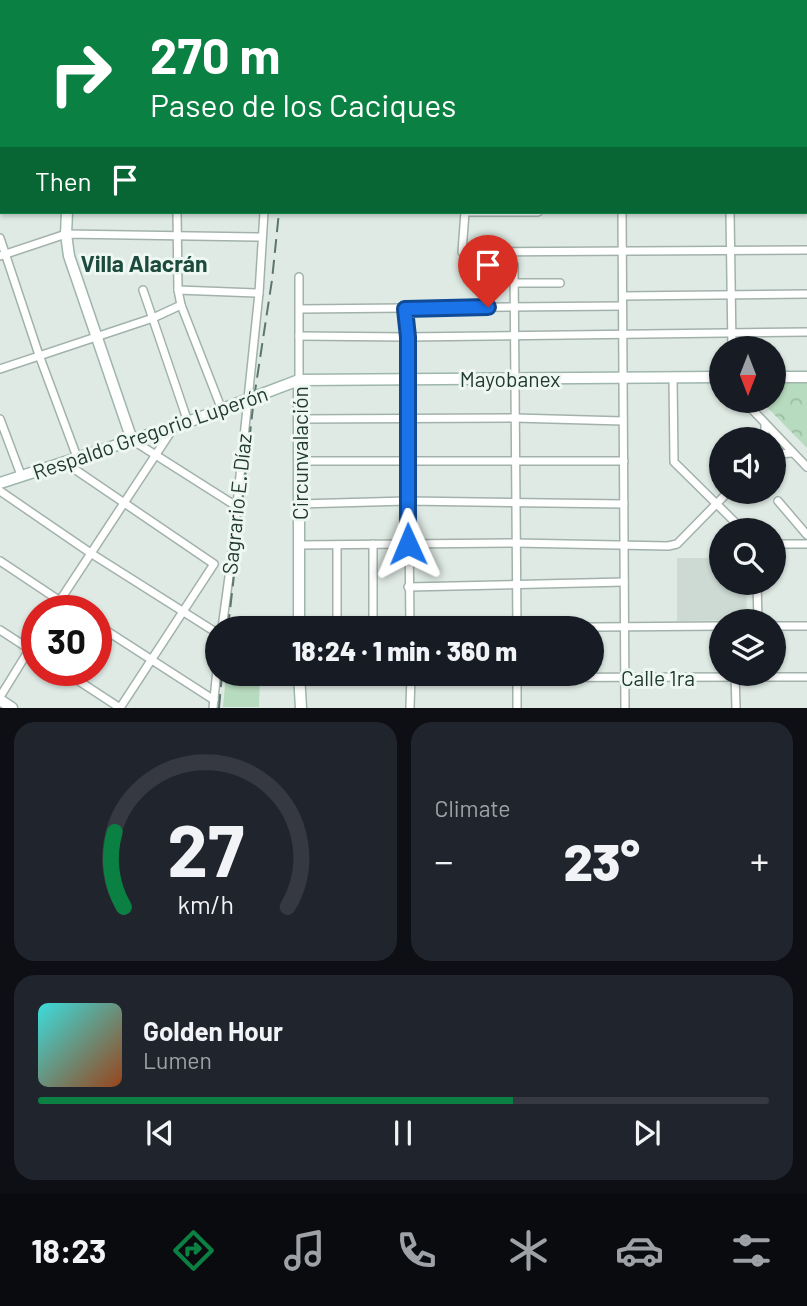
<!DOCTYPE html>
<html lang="en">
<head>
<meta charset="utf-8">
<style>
	body { margin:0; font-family:Barlow,sans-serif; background:#20242c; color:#f1f3f6; height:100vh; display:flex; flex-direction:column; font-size:26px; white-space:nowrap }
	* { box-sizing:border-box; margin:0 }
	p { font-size:23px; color:#9ea1a6 }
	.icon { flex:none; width:38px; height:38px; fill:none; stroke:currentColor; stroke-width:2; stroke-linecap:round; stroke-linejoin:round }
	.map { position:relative; height:708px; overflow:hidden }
	.sheet { display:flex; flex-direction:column; gap:14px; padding:14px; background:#0d0f14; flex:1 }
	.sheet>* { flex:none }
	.banner { position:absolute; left:0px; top:0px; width:808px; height:214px; box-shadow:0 2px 5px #0004; background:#0b8043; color:#fff; overflow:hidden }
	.needle { width:46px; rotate:180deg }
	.tools { position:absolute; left:709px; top:336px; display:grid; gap:14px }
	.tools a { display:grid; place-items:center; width:77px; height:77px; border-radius:50%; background:#171b24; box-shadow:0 2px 5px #0004; font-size:35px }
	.speed { position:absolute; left:21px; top:595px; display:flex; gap:14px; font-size:35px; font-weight:700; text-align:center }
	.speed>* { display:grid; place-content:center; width:91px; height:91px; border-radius:50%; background:#171b24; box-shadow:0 2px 5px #0004; line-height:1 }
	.speed .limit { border:10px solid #d22; background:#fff; color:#111 }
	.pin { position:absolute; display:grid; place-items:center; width:60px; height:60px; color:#fff; margin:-72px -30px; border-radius:50% 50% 50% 0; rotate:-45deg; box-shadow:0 0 7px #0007 }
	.pin .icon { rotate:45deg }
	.me { position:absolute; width:77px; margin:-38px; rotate:359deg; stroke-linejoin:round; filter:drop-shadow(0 0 5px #0008) }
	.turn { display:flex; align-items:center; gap:24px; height:147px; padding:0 35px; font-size:32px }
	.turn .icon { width:91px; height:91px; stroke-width:2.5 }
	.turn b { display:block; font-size:49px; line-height:60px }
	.then { display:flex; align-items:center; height:66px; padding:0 35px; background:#0003; gap:14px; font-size:26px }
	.big { font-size:52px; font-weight:800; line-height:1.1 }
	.sheet .card { flex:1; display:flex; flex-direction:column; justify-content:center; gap:10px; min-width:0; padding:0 24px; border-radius:21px; background:#20242c }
	.sheet .dial { align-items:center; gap:0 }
	.dial svg { height:182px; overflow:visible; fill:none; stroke:#363941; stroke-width:7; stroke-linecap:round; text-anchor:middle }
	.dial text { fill:#f1f3f6; stroke:none }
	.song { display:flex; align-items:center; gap:21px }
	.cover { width:84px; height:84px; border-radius:10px; background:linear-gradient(135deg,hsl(180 70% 55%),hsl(20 70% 35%)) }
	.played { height:7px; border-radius:4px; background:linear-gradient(90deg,#0b8043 65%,#363941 65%) }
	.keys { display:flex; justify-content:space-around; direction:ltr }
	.heat { display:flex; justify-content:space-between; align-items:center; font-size:38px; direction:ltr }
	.sheet .tiles { flex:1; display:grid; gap:14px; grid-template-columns:1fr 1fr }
	.card:last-child { grid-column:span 2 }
	.trip { position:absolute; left:205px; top:616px; width:399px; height:70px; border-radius:35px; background:#171b24; box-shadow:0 2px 5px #0004; font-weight:800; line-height:70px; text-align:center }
	.tabs { display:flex; height:112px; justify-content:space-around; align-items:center; background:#090b0e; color:#9ea1a6 }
	.tabs .icon { width:49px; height:49px }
	.tabs .selected { color:#0b8043 }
	.tabs b { font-size:32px; color:#f1f3f6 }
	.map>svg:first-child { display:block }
	.built { fill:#cddad3 }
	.park { fill:url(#park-crowns) }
	.pitch { fill:#b7dbbf }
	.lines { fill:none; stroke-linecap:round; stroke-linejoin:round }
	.street-casing { stroke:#a2b2ab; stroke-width:10 }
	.secondary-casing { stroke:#9eb6ac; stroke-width:13 }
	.primary-casing { stroke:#bcc4c1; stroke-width:14 }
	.street { stroke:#fff; stroke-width:7 }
	.secondary { stroke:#fff; stroke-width:10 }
	.primary { stroke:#63a08d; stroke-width:10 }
	.rail { stroke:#5a766d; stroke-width:2; stroke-dasharray:14 7; stroke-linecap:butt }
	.route-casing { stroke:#114b97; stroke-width:18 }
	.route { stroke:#1a73e8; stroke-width:12 }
	.labels { text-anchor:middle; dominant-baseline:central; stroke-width:6; stroke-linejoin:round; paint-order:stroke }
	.street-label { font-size:21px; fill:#203a31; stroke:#eff7f2 }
	.neighbourhood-label { font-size:23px; font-weight:bold; fill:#1c4b3d; stroke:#eff7f2 }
</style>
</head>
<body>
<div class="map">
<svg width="807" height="708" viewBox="0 0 807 708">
	<defs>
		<pattern id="park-crowns" width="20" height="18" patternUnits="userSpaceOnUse" patternTransform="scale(1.75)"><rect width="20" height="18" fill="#b7dbbf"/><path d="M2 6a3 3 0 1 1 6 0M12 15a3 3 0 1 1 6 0" fill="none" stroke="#9dbda5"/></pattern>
	</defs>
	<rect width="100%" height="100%" fill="#dfeae4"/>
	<path class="built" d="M677,558H721V583H746L747,620L677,621Z"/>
	<path class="park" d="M807,381V448L761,401H774V382Z"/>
	<path class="pitch" d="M260,674L259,707H223L226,675Z"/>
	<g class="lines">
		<g class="street-casing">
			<g id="street">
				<path d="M71,2V0"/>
				<path d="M178,2V0"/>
				<path d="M299,2V0"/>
				<path d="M0,72H2"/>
				<path d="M0,173H2"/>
				<path d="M177,212L178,290L181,305L222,410"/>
				<path d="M465,212L462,252L807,250"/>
				<path d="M465,212H538"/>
				<path d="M622,212L625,708"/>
				<path d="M730,212L732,348"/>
				<path d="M0,238L39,355L77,457"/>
				<path d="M0,256L66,234L262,237"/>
				<path d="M514,265L517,628"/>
				<path d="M299,277V380"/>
				<path d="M515,283H560"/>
				<path d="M143,290L188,422"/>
				<path d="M178,290L259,293"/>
				<path d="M623,296L807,294"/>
				<path d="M300,309L622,306"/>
				<path d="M405,309L407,337L410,628"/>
				<path d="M299,336L407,337L807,332"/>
				<path d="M0,369L153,318L181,305"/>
				<path d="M673,378L674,462L743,530"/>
				<path d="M744,401L807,467"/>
				<path d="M0,419L21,475"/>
				<path d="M299,419L515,418L623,421"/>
				<path d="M765,439V425"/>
				<path d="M132,440L236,506"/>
				<path d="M774,454L793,453"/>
				<path d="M299,461H624"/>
				<path d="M64,462L214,564L120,708"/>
				<path d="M0,491L92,554L217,633"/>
				<path d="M778,501L807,535"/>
				<path d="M299,504L407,501L624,504"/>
				<path d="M774,544H807"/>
				<path d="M299,545L515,543L668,546L677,544L728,492"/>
				<path d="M0,561L75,611"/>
				<path d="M757,583L758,621"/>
				<path d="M408,587L624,582"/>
				<path d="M53,611L174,427"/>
				<path d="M96,624L214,700"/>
				<path d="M774,626H807"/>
				<path d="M222,628L231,562L259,293L264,212"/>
				<path d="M337,628V545"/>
				<path d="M373,628V544"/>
				<path d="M481,628L721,626"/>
				<path d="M0,630L37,654"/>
				<path d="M62,670L120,708"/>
				<path d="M735,674L736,708"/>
				<path d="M299,678L807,677"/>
				<path d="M0,697L37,637"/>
				<path d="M213,708L217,670"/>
				<path d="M410,708L411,674"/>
				<path d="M517,708V674"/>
			</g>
		</g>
		<g class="secondary-casing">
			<g id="secondary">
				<path d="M0,21H2"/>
				<path d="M67,212L66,234L69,256L132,440"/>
				<path d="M774,377H807"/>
				<path d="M299,380V628"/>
				<path d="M0,483L188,422L299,380L721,377"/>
				<path d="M299,674L301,708"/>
				<path d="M0,700L12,708"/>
			</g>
		</g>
		<g class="primary-casing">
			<g id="primary">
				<path d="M405,0L407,2"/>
				<path d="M421,0L423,2"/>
			</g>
		</g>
		<use href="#street" class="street"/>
		<use href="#secondary" class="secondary"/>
		<use href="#primary" class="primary"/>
		<g class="rail">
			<path d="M302,2V0"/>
			<path d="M228,628L254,398L272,280L279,212"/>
			<path d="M219,708L222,674"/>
		</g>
	</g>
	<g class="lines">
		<g class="route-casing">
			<path id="route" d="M408,544V337L405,309L488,307"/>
		</g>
		<use href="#route" class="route"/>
	</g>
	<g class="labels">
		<g class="street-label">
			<text x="510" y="378">Mayobanex</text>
			<text transform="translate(150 432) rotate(-19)">Respaldo Gregorio Luperón</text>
			<text transform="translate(299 453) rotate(-90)">Circunvalación</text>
			<text transform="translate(236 504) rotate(-84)">Sagrario E. Díaz</text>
			<text x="658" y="677">Calle 1ra</text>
		</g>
		<g class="neighbourhood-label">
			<text x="144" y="263">Villa Alacrán</text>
		</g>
	</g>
</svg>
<div class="tools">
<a><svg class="needle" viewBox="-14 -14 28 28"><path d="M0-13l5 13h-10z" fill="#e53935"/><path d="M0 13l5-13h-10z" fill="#9ea1a6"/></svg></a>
<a><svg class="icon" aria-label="sound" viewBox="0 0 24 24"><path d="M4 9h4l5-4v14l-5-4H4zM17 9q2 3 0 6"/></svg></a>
<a><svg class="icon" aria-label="search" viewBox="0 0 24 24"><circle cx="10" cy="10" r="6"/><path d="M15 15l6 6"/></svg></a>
<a><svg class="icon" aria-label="layers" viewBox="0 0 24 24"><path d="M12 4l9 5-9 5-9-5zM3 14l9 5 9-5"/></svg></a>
</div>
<div class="speed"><div class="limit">30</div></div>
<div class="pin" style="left:488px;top:307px;background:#d93025"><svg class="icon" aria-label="arrive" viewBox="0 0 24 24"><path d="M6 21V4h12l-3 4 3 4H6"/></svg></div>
<svg class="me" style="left:408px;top:544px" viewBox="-20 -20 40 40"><path d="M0-17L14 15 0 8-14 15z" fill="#1a73e8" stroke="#fff" stroke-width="4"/></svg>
<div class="trip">18:24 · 1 min · 360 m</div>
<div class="banner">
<div class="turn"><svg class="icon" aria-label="right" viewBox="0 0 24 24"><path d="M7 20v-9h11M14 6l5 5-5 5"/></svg><div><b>270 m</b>Paseo de los Caciques</div></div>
<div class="then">Then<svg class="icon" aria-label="arrive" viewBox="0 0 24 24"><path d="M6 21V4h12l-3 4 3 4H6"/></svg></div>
</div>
</div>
<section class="sheet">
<div class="tiles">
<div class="card dial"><svg viewBox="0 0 100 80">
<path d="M14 69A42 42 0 1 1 86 69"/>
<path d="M14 69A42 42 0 0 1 10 36" stroke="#0b8043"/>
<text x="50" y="56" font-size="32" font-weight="700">27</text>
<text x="50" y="72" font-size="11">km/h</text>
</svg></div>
<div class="card"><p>Climate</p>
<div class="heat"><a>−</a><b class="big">23°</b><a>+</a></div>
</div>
<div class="card">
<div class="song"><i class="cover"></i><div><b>Golden Hour</b><p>Lumen</p></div></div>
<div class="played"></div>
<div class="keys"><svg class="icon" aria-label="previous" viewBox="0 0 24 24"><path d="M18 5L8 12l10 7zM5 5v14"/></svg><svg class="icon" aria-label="pause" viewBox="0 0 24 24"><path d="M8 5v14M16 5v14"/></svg><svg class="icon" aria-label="next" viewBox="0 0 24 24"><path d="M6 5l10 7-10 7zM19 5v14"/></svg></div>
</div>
</div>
</section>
<nav class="tabs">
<b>18:23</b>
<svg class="icon selected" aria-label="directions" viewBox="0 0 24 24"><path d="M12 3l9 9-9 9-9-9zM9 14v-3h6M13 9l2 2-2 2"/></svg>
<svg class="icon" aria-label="music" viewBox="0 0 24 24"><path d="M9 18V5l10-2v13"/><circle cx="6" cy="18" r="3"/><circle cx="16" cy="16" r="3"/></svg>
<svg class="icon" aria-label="phone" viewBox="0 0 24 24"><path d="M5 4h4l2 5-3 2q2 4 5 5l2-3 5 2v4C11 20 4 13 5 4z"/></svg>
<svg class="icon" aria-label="climate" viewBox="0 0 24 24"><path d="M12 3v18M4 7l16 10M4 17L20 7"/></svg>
<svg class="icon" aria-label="car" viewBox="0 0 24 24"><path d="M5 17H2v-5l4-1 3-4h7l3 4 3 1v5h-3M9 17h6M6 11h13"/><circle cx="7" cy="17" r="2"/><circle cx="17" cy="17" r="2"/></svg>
<svg class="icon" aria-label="filters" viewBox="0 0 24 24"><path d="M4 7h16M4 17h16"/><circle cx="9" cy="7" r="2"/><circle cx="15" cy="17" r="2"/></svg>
</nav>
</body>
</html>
